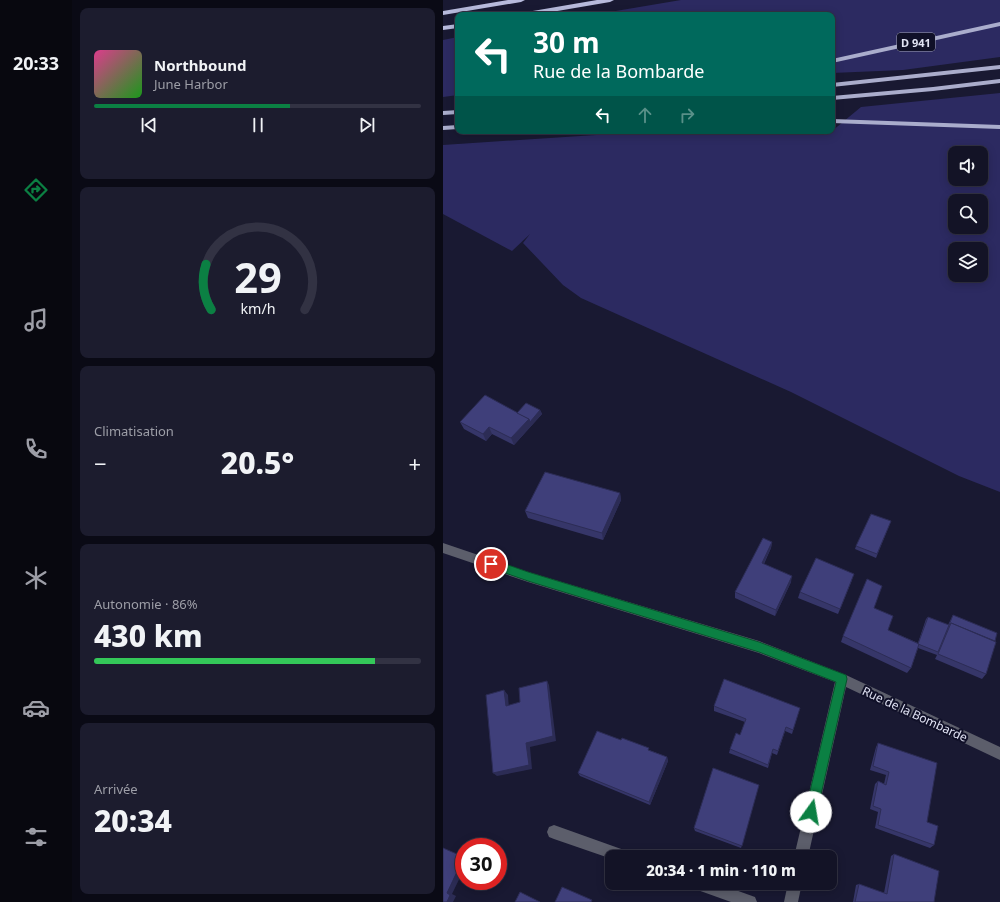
<!DOCTYPE html>
<html lang="fr">
<head>
<meta charset="utf-8">
<style>
	body { margin:0; font-family:"Noto Sans",sans-serif; background:#1c1c2e; color:#f1f3f6; height:100vh; display:flex; flex-direction:column; font-size:15px; white-space:nowrap }
	* { box-sizing:border-box; margin:0 }
	p { font-size:13px; color:#9d9ea7 }
	.icon { flex:none; width:22px; height:22px; fill:none; stroke:currentColor; stroke-width:2; stroke-linecap:round; stroke-linejoin:round }
	.map { position:relative; flex:1; overflow:hidden }
	.drawer { display:flex; flex-direction:column; gap:8px; padding:8px; background:#0a0a15; width:371px }
	.drawer>* { flex:none }
	.guide { position:absolute; left:12px; top:12px; width:380px; height:122px; border-radius:8px; box-shadow:0 2px 10px #0003,0 0 0 1px #323243; background:#00695c; color:#fff; overflow:hidden }
	.controls { position:absolute; left:505px; top:146px; display:grid; gap:8px }
	.controls a { display:grid; place-items:center; width:40px; height:40px; border-radius:8px; background:#131326; box-shadow:0 2px 10px #0003,0 0 0 1px #323243; font-size:20px }
	.speed { position:absolute; left:12px; top:838px; display:flex; gap:8px; font-size:20px; font-weight:700; text-align:center }
	.speed>* { display:grid; place-content:center; width:52px; height:52px; border-radius:50%; background:#131326; box-shadow:0 2px 10px #0003,0 0 0 1px #323243; line-height:1 }
	.speed .limit { border:6px solid #d22; background:#fff; color:#111 }
	.pin { position:absolute; display:grid; place-items:center; width:34px; height:34px; color:#fff; margin:-17px; border:2px solid #fff; border-radius:50%; box-shadow:0 1px 4px #0007 }
	.me { position:absolute; width:44px; margin:-22px; rotate:13deg; stroke-linejoin:round; filter:drop-shadow(0 0 3px #0008) }
	.turn { display:flex; align-items:center; gap:14px; height:84px; padding:0 12px; font-size:18px }
	.turn .icon { width:52px; height:52px; stroke-width:2.5 }
	.turn b { display:block; font-size:28px; line-height:34px }
	.lanes { display:flex; align-items:center; height:38px; padding:0 12px; background:#0003; justify-content:center; gap:20px; direction:ltr }
	.lanes .off { opacity:.35 }
	.big { font-size:30px; font-weight:800; line-height:1.1 }
	.drawer .card { flex:1; display:flex; flex-direction:column; justify-content:center; gap:6px; min-width:0; padding:0 14px; border-radius:8px; background:#1c1c2e }
	.drawer .dial { align-items:center; gap:0 }
	.dial svg { height:104px; overflow:visible; fill:none; stroke:#323243; stroke-width:7; stroke-linecap:round; text-anchor:middle }
	.dial text { fill:#f1f3f6; stroke:none }
	.song { display:flex; align-items:center; gap:12px }
	.cover { width:48px; height:48px; border-radius:6px; background:linear-gradient(135deg,hsl(330 70% 55%),hsl(120 70% 35%)) }
	.played { height:4px; border-radius:2px; background:linear-gradient(90deg,#0b8043 60%,#323243 60%) }
	.keys { display:flex; justify-content:space-around; direction:ltr }
	.heat { display:flex; justify-content:space-between; align-items:center; font-size:22px; direction:ltr }
	.charge { height:6px; border-radius:3px; background:linear-gradient(90deg,#34c759 86%,#323243 0) }
	.trip { position:absolute; left:162px; top:850px; width:232px; height:40px; border-radius:8px; background:#131326; box-shadow:0 2px 10px #0003,0 0 0 1px #323243; font-weight:800; line-height:40px; text-align:center }
	main { display:flex; flex:1; min-height:0 }
	.tabs { display:flex; flex-direction:column; width:72px; justify-content:space-around; align-items:center; background:#08080f; color:#9d9ea7 }
	.tabs .icon { width:28px; height:28px }
	.tabs .current { color:#0b8043 }
	.tabs b { font-size:18px; color:#f1f3f6 }
	.map>svg:first-child { display:block }
	.green { fill:#2c2a61; fill-rule:evenodd }
	.lines { fill:none; stroke-linecap:round; stroke-linejoin:round }
	.minor { fill:#5c5e6b; fill-rule:evenodd }
	.trunk { fill:#aaadcc; fill-rule:evenodd }
	.motorway { fill:#b7badc; fill-rule:evenodd }
	.wall { fill:#363669 }
	.shaded-wall { fill:#2c2c55 }
	.building { fill:#3f3f7a; stroke:#2c2c55 }
	.route { fill:#0b8043; stroke:#07532c }
	.labels { text-anchor:middle; dominant-baseline:central; stroke-width:4; stroke-linejoin:round; paint-order:stroke }
	.shield { fill:#101028; stroke:#a2a4b7; stroke-width:1 }
	.shield-label { font-size:11px; font-weight:bold; fill:#e1e3f4 }
	.street-label { font-size:12px; fill:#e1e3f4; stroke:#101028 }
</style>
</head>
<body>
<main>
<nav class="tabs">
<b>20:33</b>
<svg class="icon current" aria-label="directions" viewBox="0 0 24 24"><path d="M12 3l9 9-9 9-9-9zM9 14v-3h6M13 9l2 2-2 2"/></svg>
<svg class="icon" aria-label="music" viewBox="0 0 24 24"><path d="M9 18V5l10-2v13"/><circle cx="6" cy="18" r="3"/><circle cx="16" cy="16" r="3"/></svg>
<svg class="icon" aria-label="phone" viewBox="0 0 24 24"><path d="M5 4h4l2 5-3 2q2 4 5 5l2-3 5 2v4C11 20 4 13 5 4z"/></svg>
<svg class="icon" aria-label="climate" viewBox="0 0 24 24"><path d="M12 3v18M4 7l16 10M4 17L20 7"/></svg>
<svg class="icon" aria-label="car" viewBox="0 0 24 24"><path d="M5 17H2v-5l4-1 3-4h7l3 4 3 1v5h-3M9 17h6M6 11h13"/><circle cx="7" cy="17" r="2"/><circle cx="17" cy="17" r="2"/></svg>
<svg class="icon" aria-label="filters" viewBox="0 0 24 24"><path d="M4 7h16M4 17h16"/><circle cx="9" cy="7" r="2"/><circle cx="15" cy="17" r="2"/></svg>
</nav>
<section class="drawer">
<div class="card">
<div class="song"><i class="cover"></i><div><b>Northbound</b><p>June Harbor</p></div></div>
<div class="played"></div>
<div class="keys"><svg class="icon" aria-label="previous" viewBox="0 0 24 24"><path d="M18 5L8 12l10 7zM5 5v14"/></svg><svg class="icon" aria-label="pause" viewBox="0 0 24 24"><path d="M8 5v14M16 5v14"/></svg><svg class="icon" aria-label="next" viewBox="0 0 24 24"><path d="M6 5l10 7-10 7zM19 5v14"/></svg></div>
</div>
<div class="card dial"><svg viewBox="0 0 100 80">
<path d="M14 69A42 42 0 1 1 86 69"/>
<path d="M14 69A42 42 0 0 1 10 34" stroke="#0b8043"/>
<text x="50" y="56" font-size="32" font-weight="700">29</text>
<text x="50" y="72" font-size="11">km/h</text>
</svg></div>
<div class="card"><p>Climatisation</p>
<div class="heat"><a>−</a><b class="big">20.5°</b><a>+</a></div>
</div>
<div class="card"><p>Autonomie · 86%</p><b class="big">430 km</b><div class="charge"></div></div>
<div class="card"><p>Arrivée</p><b class="big">20:34</b></div>
</section>
<div class="map">
<svg width="557" height="902" viewBox="0 0 557 902">
	<rect width="100%" height="100%" fill="#191932"/>
	<g class="green">
		<path d="M238,0H557V57L460,70L389,73V15H149Z"/>
		<path d="M15,37V95L0,97V40Z"/>
		<path d="M557,93V492L516,476L348,392L138,298L120,285L80,243L87,234L69,251L0,214V145L214,131H389L418,107ZM512,153H538V179H512ZM512,201H538V227H512ZM512,249H538V275H512Z"/>
	</g>
	<g class="lines">
		<g class="minor">
			<path d="M0,543L85,572L316,641L403,675L557,747V760L403,687L365,857H351L392,682L316,653L85,582L0,553Z"/>
			<path d="M111,825L181,850L186,852L188,857H169V859L111,839L106,837L104,832L106,827Z"/>
			<path d="M247,883H273L312,897L314,902H288L249,888Z"/>
			<path d="M345,883H359L355,902H341Z"/>
		</g>
		<g class="trunk">
			<path d="M557,22V26L389,63V59Z"/>
			<path d="M557,65V69L389,87V83Z"/>
			<path d="M557,79V83L490,91L389,100V96L490,87Z"/>
			<path d="M15,110V114L0,115V111Z"/>
			<path d="M389,119L557,125V129L389,123Z"/>
			<path d="M15,125V129L0,130V126Z"/>
		</g>
		<g class="motorway">
			<path d="M65,0H82L78,2L0,15V11Z"/>
			<path d="M154,0H171L167,2L91,15H74L78,13Z"/>
			<path d="M15,24V28L0,30V26Z"/>
		</g>
	</g>
	<g class="wall">
		<path d="M97,410L99,414L71,445L49,434L43,441L21,429L17,422L74,413Z"/>
		<path d="M177,493L178,500L160,540L85,518L82,511Z"/>
		<path d="M448,521L433,558L412,549L413,546Z"/>
		<path d="M329,542L328,548L321,564L348,582L332,616L292,598V592Z"/>
		<path d="M409,580L395,614L355,598L357,592Z"/>
		<path d="M431,608L445,630L475,643L483,619L485,617L505,625L510,615L543,674L539,679L492,659L494,655L475,648L468,668L464,673L398,642L400,636Z"/>
		<path d="M271,706L357,708L349,734L342,731L334,755L329,753L325,768L286,753L287,749L297,735L302,722L271,711Z"/>
		<path d="M435,743L484,822L491,845L487,848L432,828L435,812L427,809L432,784L435,781L441,784L443,775L427,770L433,747Z"/>
		<path d="M206,750L224,757L225,761L207,805L137,776L135,773Z"/>
		<path d="M315,788L298,848L252,831L251,828Z"/>
		<path d="M451,854L491,902H410L413,885L416,884L441,893L448,856Z"/>
	</g>
	<g class="shaded-wall">
		<path d="M97,410L99,414L71,445L68,438L86,419Z"/>
		<path d="M46,427L49,434L43,441L40,434Z"/>
		<path d="M177,493L178,500L160,540L159,533Z"/>
		<path d="M329,542L328,548L318,569L319,563Z"/>
		<path d="M349,576L348,582L332,616L333,610Z"/>
		<path d="M104,681L106,685L113,741L87,747L89,769L54,776L50,773Z"/>
		<path d="M61,690L65,695L66,710L63,706Z"/>
		<path d="M224,757L225,761L207,805L206,802Z"/>
		<path d="M21,857V869L9,894L13,896L10,902H4V893Z"/>
	</g>
	<g class="building">
		<path d="M42,395L86,419L68,438L46,427L40,434L17,422Z"/>
		<path d="M83,403L97,410L87,422L86,419L74,413Z"/>
		<path d="M102,472L177,493L159,533L82,511Z"/>
		<path d="M428,514L448,521L434,554L413,546Z"/>
		<path d="M320,538L329,542L319,563L349,576L333,610L292,592Z"/>
		<path d="M373,558L411,574L397,609L357,592Z"/>
		<path d="M424,579L439,586L431,608L450,616L445,630L476,644L468,668L400,636Z"/>
		<path d="M510,615L554,633L552,641L508,623L506,625Z"/>
		<path d="M485,617L506,625L495,652L475,644Z"/>
		<path d="M508,623L553,642L543,674L495,654Z"/>
		<path d="M281,679L357,708L350,730L343,727L335,751L330,749L325,765L287,749L293,733L297,735L303,719L271,706Z"/>
		<path d="M104,681L110,736L83,743L86,765L50,773L43,695L61,690L63,706L77,702L76,688Z"/>
		<path d="M154,731L178,740L179,738L206,748L205,750L224,757L206,802L135,773Z"/>
		<path d="M435,743L494,763L484,822L495,826L491,845L435,825L438,809L430,806L435,781L443,785L446,772L430,766Z"/>
		<path d="M270,768L316,785L299,846L251,828Z"/>
		<path d="M0,848L21,857L4,893L7,895L4,902H0Z"/>
		<path d="M451,854L496,871L491,902H412L416,884L444,894Z"/>
		<path d="M119,887L149,900L148,902H112Z"/>
		<path d="M77,892L97,902H72Z"/>
	</g>
	<path class="route" d="M48,559L85,572L316,642L403,675L404,679L373,817L368,818L364,817L362,812L393,682L316,652L85,581L48,568L44,567L43,564L44,561Z"/>
	<g class="labels">
		<rect class="shield" x="454" y="33" width="38" height="18" rx="3"/>
		<g class="shield-label">
			<text x="473" y="42">D 941</text>
		</g>
		<g class="street-label">
			<text transform="translate(472 714) rotate(25)">Rue de la Bombarde</text>
		</g>
	</g>
</svg>
<div class="controls">
<a><svg class="icon" aria-label="sound" viewBox="0 0 24 24"><path d="M4 9h4l5-4v14l-5-4H4zM17 9q2 3 0 6"/></svg></a>
<a><svg class="icon" aria-label="search" viewBox="0 0 24 24"><circle cx="10" cy="10" r="6"/><path d="M15 15l6 6"/></svg></a>
<a><svg class="icon" aria-label="layers" viewBox="0 0 24 24"><path d="M12 4l9 5-9 5-9-5zM3 14l9 5 9-5"/></svg></a>
</div>
<div class="speed"><div class="limit">30</div></div>
<div class="pin" style="left:48px;top:564px;background:#d93025"><svg class="icon" aria-label="arrive" viewBox="0 0 24 24"><path d="M6 21V4h12l-3 4 3 4H6"/></svg></div>
<svg class="me" style="left:368px;top:812px" viewBox="-20 -20 40 40"><circle r="19" fill="#fff"/><path d="M0-13L10 11 0 6-10 11z" fill="#0b8043"/></svg>
<div class="trip">20:34 · 1 min · 110 m</div>
<div class="guide">
<div class="turn"><svg class="icon" aria-label="left" viewBox="0 0 24 24"><path d="M17 20v-9H6M10 6l-5 5 5 5"/></svg><div><b>30 m</b>Rue de la Bombarde</div></div>
<div class="lanes"><svg class="icon" aria-label="left" viewBox="0 0 24 24"><path d="M17 20v-9H6M10 6l-5 5 5 5"/></svg><svg class="icon off" aria-label="ahead" viewBox="0 0 24 24"><path d="M12 20V5M6 11l6-6 6 6"/></svg><svg class="icon off" aria-label="right" viewBox="0 0 24 24"><path d="M7 20v-9h11M14 6l5 5-5 5"/></svg></div>
</div>
</div>
</main>
</body>
</html>
